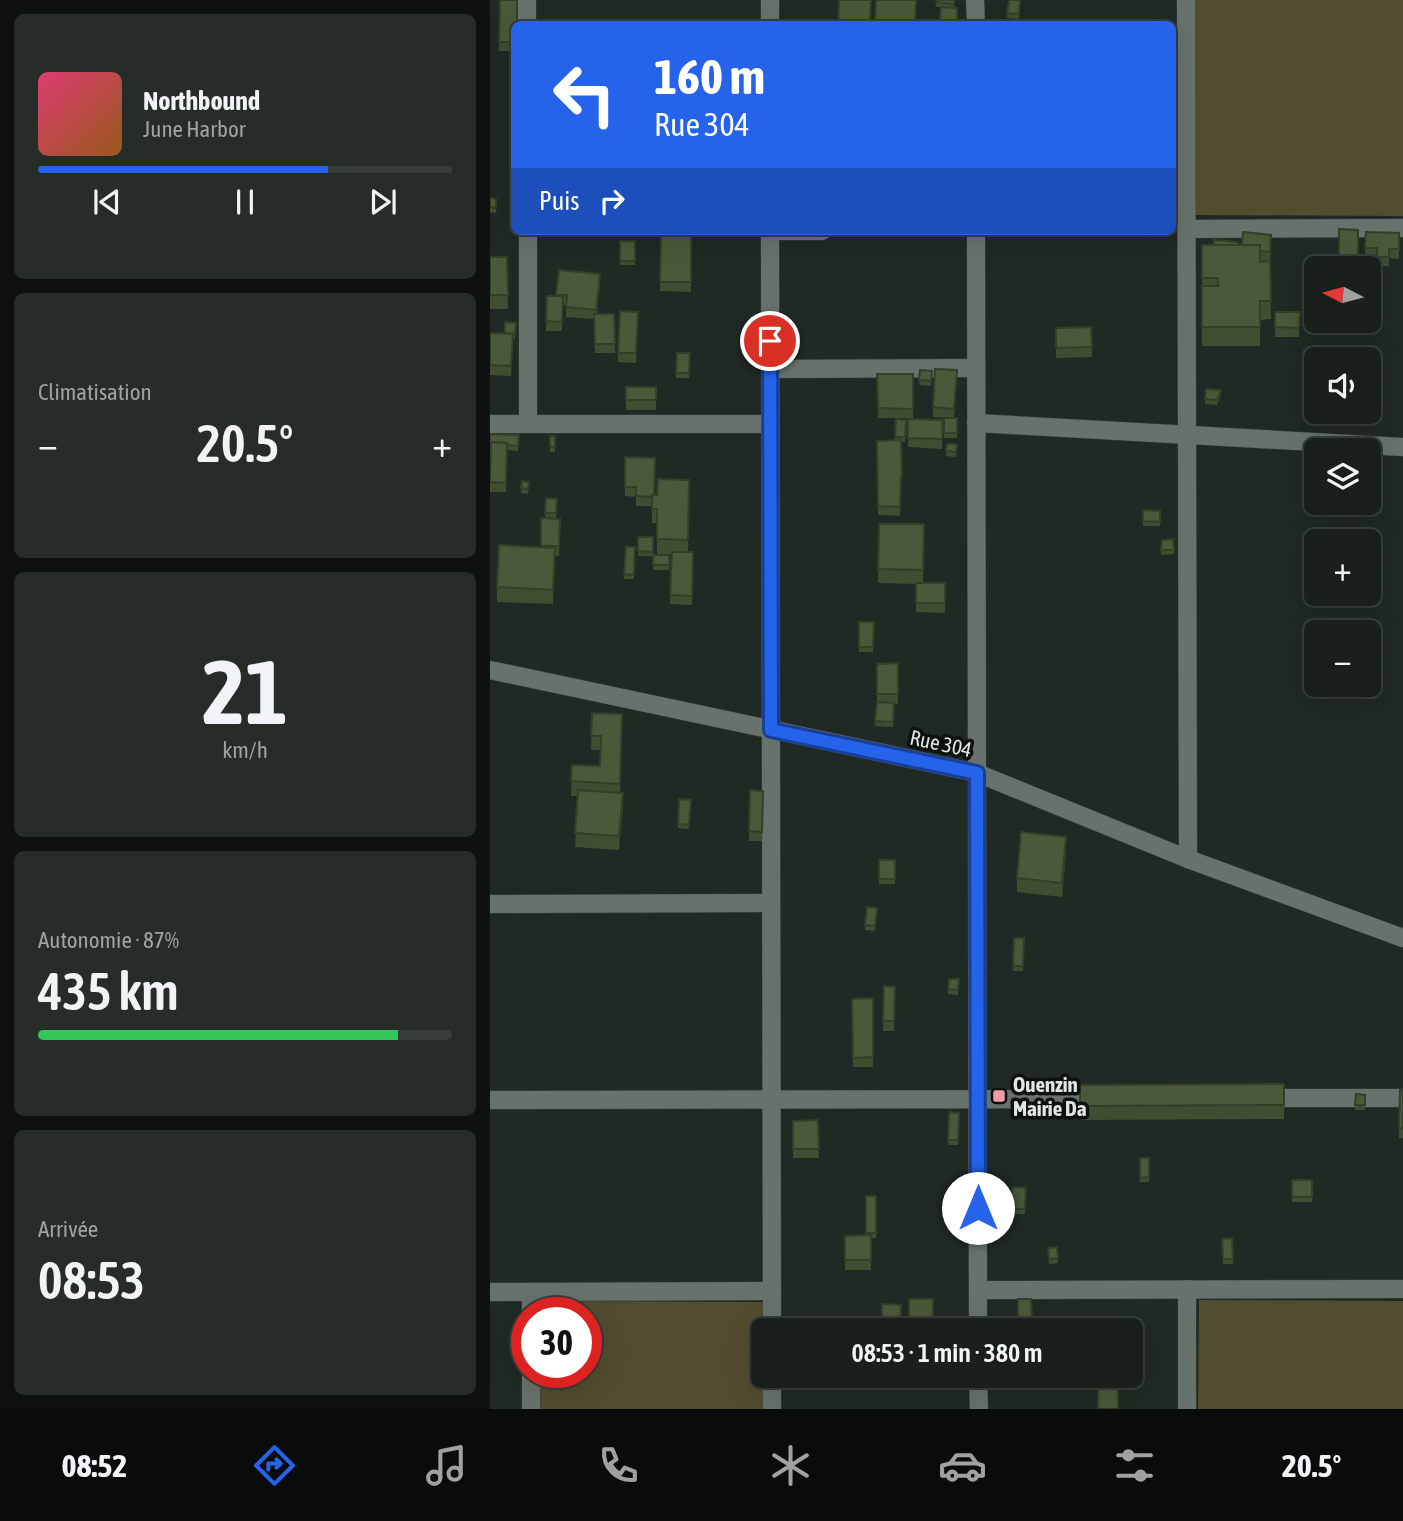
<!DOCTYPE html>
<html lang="fr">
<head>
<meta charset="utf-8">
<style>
	body { margin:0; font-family:"Asap Condensed",sans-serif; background:#262c28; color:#f1f3f6; height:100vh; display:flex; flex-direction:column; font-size:26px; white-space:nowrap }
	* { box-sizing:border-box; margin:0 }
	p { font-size:23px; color:#9fa2a3 }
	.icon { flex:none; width:38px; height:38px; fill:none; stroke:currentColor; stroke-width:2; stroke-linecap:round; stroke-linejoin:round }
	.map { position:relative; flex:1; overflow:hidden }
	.sheet { display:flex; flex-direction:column; gap:14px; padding:14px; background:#0e110f; width:490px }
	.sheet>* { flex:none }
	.guide { position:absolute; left:21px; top:21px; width:665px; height:214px; border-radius:10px; box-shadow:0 7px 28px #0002,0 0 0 2px #373d3a; background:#2563eb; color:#fff; overflow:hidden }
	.needle { width:46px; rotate:276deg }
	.buttons { position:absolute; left:814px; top:256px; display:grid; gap:14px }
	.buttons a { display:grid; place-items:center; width:77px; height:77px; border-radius:10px; background:#191f1b; box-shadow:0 7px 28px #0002,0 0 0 2px #373d3a; font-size:35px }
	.speed { position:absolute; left:21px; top:1297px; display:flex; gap:14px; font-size:35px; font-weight:700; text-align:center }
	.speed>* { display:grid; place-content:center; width:91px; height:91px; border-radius:50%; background:#191f1b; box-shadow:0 7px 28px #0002,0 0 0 2px #373d3a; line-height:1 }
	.speed .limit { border:10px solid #d22; background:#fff; color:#111 }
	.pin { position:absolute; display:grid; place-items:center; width:60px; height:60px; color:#fff; margin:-30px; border:4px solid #fff; border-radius:50%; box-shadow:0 2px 7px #0007 }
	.me { position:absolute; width:77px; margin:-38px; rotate:0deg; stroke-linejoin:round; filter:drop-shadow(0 0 5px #0008) }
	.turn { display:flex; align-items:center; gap:24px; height:147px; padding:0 28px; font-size:32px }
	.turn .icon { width:91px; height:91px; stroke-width:2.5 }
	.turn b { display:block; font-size:49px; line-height:60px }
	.then { display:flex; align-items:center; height:66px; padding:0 28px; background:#0003; gap:14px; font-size:26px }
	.big { font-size:52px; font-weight:600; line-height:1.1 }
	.sheet .tile { flex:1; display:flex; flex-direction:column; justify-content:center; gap:10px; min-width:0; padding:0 24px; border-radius:10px; background:#262c28 }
	.sheet .dial { align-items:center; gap:0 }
	.dial b { font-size:91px; line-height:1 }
	.song { display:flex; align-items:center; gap:21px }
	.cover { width:84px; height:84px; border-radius:10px; background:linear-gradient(135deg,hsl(340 70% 55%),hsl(30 70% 35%)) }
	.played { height:7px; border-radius:4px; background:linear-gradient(90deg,#2563eb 70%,#373d3a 70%) }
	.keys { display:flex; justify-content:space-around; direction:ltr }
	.heat { display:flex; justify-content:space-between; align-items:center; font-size:38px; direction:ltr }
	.charge { height:10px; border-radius:5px; background:linear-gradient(90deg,#34c759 87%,#373d3a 0) }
	.trip { position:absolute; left:261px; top:1318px; width:392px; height:70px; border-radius:10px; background:#191f1b; box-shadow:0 7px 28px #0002,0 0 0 2px #373d3a; font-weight:600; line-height:70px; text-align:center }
	.tab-bar { display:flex; height:112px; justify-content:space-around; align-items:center; background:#0a0c0b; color:#9fa2a3 }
	.tab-bar .icon { width:49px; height:49px }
	.tab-bar .active { color:#2563eb }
	.tab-bar b { font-size:32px; color:#f1f3f6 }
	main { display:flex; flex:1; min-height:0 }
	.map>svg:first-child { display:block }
	.green { fill:#524d2f }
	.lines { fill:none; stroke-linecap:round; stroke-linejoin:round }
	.minor-casing { stroke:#3d4540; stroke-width:19 }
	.minor { stroke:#68726c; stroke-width:18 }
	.wall { fill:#404d31 }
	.shaded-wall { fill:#343e28 }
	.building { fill:#4a5939; stroke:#343e28; stroke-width:2 }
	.route-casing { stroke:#184099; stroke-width:18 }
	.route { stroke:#2563eb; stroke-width:12 }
	.poi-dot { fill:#f39aa9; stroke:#0d110f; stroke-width:2.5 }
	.labels { text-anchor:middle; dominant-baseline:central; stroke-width:7; stroke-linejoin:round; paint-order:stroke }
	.street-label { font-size:21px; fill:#e0e6e2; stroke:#0d110f }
	.poi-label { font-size:21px; font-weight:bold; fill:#e0e6e2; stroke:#0d110f; text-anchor:start }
</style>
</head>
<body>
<main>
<section class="sheet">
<div class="tile">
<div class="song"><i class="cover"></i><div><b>Northbound</b><p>June Harbor</p></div></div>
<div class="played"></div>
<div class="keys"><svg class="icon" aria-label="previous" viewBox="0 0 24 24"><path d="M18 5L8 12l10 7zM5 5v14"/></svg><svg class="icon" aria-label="pause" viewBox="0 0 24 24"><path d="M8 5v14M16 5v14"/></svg><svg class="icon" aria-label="next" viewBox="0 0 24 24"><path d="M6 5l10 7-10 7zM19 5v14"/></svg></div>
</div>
<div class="tile"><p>Climatisation</p>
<div class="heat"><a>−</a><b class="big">20.5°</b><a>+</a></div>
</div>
<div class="tile dial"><b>21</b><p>km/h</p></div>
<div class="tile"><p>Autonomie · 87%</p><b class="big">435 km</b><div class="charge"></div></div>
<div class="tile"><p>Arrivée</p><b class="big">08:53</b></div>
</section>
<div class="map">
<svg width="913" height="1409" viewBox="0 0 913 1409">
	<rect width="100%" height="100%" fill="#212924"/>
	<g class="green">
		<path d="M702,0H913V216L701,215Z"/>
		<path d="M709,1300L913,1301V1409H708Z"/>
		<path d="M50,1301L279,1302V1330H273V1376H279L278,1409H49V1372H96V1312H49Z"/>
	</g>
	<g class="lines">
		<g class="minor-casing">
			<g id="minor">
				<path d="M37,0V24"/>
				<path d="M280,0V24"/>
				<path d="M485,0L486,24"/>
				<path d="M696,0L698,859"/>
				<path d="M697,229L913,228"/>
				<path d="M38,231V424"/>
				<path d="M280,231L282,1330"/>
				<path d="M280,231H332"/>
				<path d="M486,231L488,1330"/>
				<path d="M280,369L486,368"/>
				<path d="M486,423L913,447"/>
				<path d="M0,424H280"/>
				<path d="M0,670L487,773L698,859L913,938"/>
				<path d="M0,904L281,903"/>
				<path d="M770,1098H913"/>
				<path d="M0,1100L612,1099"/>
				<path d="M697,1289V1409"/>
				<path d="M488,1290L913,1289"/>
				<path d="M0,1292L282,1291"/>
				<path d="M41,1292V1312"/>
				<path d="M41,1372V1409"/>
				<path d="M282,1376V1409"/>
				<path d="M488,1376L489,1409"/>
			</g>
		</g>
		<use href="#minor" class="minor"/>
	</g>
	<g class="wall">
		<path d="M10,0L24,24V51H9Z"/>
		<path d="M447,0H465L464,7L467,24H450V7H446Z"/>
		<path d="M519,0H530L529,19L517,18Z"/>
		<path d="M0,198L6,199V213L0,212Z"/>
		<path d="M849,229L868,230V268H849Z"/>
		<path d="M876,232L909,233V259L899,258V266H887V258L875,257Z"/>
		<path d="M201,234V292L170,291L171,235Z"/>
		<rect x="130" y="241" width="15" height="24"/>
		<path d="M781,244L780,261L781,319L770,320V346H712V245Z"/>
		<path d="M0,257H17L18,309H0Z"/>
		<path d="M69,270L110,283L107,314H124L125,353H105L104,319L76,317V305H73L72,331H56L57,296H66Z"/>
		<path d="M878,298H890L891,324H851L850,320H878Z"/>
		<path d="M148,312L146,363L128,362V353Z"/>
		<path d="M785,312H810L809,337H785Z"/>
		<path d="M15,322L26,323L25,339L23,338L21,376L0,375V333L15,334Z"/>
		<path d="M601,327L602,357L566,358V328Z"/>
		<path d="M814,351L826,359V401H813Z"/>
		<path d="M187,353H200L199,378H186Z"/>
		<path d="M430,370L442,371L441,386L429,385Z"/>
		<path d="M387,374H423V418H388Z"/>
		<path d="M467,380L464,418H467V438H454V418H462L443,417V407Z"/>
		<rect x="136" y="387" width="30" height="23"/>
		<path d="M731,395L727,405L715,404V399Z"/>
		<path d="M406,419L416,420L415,442H411L412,485H411L410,516L388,515L387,441L405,440Z"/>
		<path d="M418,419L453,420L452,449L418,447Z"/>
		<path d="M0,434L29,435L28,451L17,450L16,492H0Z"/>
		<rect x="60" y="436" width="5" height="16"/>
		<path d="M457,444H467L466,457L456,456Z"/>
		<path d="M135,457L164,495H167L199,480L198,552H203L202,605L180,604L182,554H167V523H162V506H146V497L135,496Z"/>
		<path d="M32,481L39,482L38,494L31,493Z"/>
		<path d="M56,498L67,499L66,518L55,517Z"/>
		<path d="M653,510L670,511V526H653Z"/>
		<path d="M51,518L70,519L69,556H65L63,604L7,602V587L51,548Z"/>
		<path d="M389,524H434L433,583H455V613L426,612V584L388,583Z"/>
		<path d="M148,537H163V555H179V570H163V556H148Z"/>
		<path d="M672,540L684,550V554L671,555Z"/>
		<path d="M136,547H145L144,579H134Z"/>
		<path d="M369,622H384L383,652H369Z"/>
		<path d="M408,663V704L404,703L403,727L385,726L387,702V664Z"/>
		<path d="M102,713L132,728L130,793L133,808L129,850L85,847L88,796H81L82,765L110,766L111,750H101Z"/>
		<path d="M260,790L273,791L272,841H259Z"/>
		<path d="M189,799L201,800L199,829L188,828Z"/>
		<path d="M576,851L572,897L527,892V878Z"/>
		<rect x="389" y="860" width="16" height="24"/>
		<path d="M377,907L387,908L385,931L375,930Z"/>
		<path d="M524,938H534L533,971H523Z"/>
		<path d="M459,979H469L468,995L458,994Z"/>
		<path d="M394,986L405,987L404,1031H393Z"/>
		<path d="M383,998V1067H363L362,999Z"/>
		<path d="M794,1084V1119L590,1120V1085Z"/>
		<path d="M913,1090V1138H909V1128Z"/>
		<path d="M866,1094L875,1095V1110H865Z"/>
		<path d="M459,1112L469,1113L468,1145H458Z"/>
		<path d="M328,1120L329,1158H303V1121Z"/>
		<rect x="650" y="1158" width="9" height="24"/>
		<rect x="802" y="1180" width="20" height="22"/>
		<path d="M522,1187L536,1188L535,1214H522Z"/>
		<path d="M376,1196H386V1238H381V1270H355V1236L376,1235Z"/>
		<path d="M742,1238L743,1264H733L732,1239Z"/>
		<path d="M567,1247L568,1263L559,1264L558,1248Z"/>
		<rect x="419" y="1299" width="24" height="31"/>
		<path d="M528,1299H541L542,1322L528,1323Z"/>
		<path d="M608,1376H629L628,1389L608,1409Z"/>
	</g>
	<g class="shaded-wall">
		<path d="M133,793V808L129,850V836Z"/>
		<path d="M576,837V851L572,897V883Z"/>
	</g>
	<g class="building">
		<path d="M10,0H27V24H24V42H9Z"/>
		<path d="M349,0H381L380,24H348Z"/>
		<path d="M386,0H426L425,24H385Z"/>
		<path d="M447,0H464V4L446,2Z"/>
		<path d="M519,0H530L529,14L517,13Z"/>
		<path d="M451,7L467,8V21L450,20Z"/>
		<path d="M455,21L467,22V24H455Z"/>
		<path d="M682,103L685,104L683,129H682Z"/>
		<path d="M682,184H685L683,199H682Z"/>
		<path d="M0,198L6,199V208L0,207Z"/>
		<path d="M849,229L868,230V258H849Z"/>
		<path d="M753,232L781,235L780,252L770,251V245H752Z"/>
		<path d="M876,232L909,233V249H899V257H887V248H875Z"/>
		<path d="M201,234V282H170L171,235Z"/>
		<path d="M724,240L748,242V245H724Z"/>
		<rect x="130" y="241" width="15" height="20"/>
		<path d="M712,245H770V262L780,261L781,301H770V327H712V286H728V278H712Z"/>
		<path d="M0,257H17L18,295H0Z"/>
		<path d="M69,270L110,274L106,310L76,307L77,295H66Z"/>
		<path d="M57,296H73L72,322L56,321Z"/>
		<path d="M878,298H890L891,315H878Z"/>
		<path d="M130,311L148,312L146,353H128Z"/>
		<path d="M785,312H810L809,328L785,327Z"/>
		<path d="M104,314H124L125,344H105Z"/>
		<path d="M15,322L26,323L25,334L15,333Z"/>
		<path d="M601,327L602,347L566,348V328Z"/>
		<path d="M0,333L23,334L21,366L0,365Z"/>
		<path d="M814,351L848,352V359H826V392L813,391Z"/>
		<path d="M187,353H200L199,373H186Z"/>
		<path d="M445,369L467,370L464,409L443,407Z"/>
		<path d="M430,370L442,371L441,381L429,380Z"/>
		<path d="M387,374H423V409L388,408Z"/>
		<rect x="136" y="387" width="30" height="13"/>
		<path d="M716,389L731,390L727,400L715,399Z"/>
		<rect x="454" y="418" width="13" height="15"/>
		<path d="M406,419L416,420L415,437H405Z"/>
		<path d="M418,419L453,420L452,439L418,438Z"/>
		<path d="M0,434L29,435L28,446L17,445V443L1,442L0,445Z"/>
		<rect x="60" y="436" width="5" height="11"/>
		<path d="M411,440L412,476H411L410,507L388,506L387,441Z"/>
		<path d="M1,442L17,443L16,483L0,482Z"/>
		<path d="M457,444H467L466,452L456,451Z"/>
		<path d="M135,457L165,458L164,495H162V497L146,496V487H135Z"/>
		<path d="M168,479L199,480L198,540L167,539V509H162V495H167Z"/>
		<path d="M32,481L39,482L38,489L31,488Z"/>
		<path d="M56,498L67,499L66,513H55Z"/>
		<path d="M653,510L670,511V522L653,521Z"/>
		<path d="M51,518L70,519L69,546H51Z"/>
		<path d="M389,524H434L433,570L388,569Z"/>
		<path d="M148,537H163V552L148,551Z"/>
		<path d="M683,539L684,550H671L672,540Z"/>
		<path d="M9,545L65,548L63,590L7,587Z"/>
		<path d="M136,547H145L144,575L134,574Z"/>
		<path d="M182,552H203L202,596L180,595Z"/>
		<rect x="163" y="555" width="16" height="10"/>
		<rect x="426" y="583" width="29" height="20"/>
		<path d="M369,622H384L383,647H369Z"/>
		<path d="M408,663V694H387V664Z"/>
		<path d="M387,702L404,703L403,722L385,721Z"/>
		<path d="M102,713L132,714L130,784L81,781L82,765L110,766L111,736H101Z"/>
		<path d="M88,790L133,793L129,836L85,833Z"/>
		<path d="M260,790L273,791L272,832L259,831Z"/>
		<path d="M189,799L201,800L199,825L188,824Z"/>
		<path d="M531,832L576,837L572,883L527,878Z"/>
		<rect x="389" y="860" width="16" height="19"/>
		<path d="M377,907L387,908L385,926L375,925Z"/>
		<path d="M524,938H534L533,966H523Z"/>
		<path d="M459,979H469L468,990L458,989Z"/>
		<path d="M394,986L405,987L404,1021H393Z"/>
		<path d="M383,998V1057L363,1058L362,999Z"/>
		<path d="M794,1084V1105L590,1106V1085Z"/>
		<path d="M910,1090H913V1129L909,1128Z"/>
		<path d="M866,1094L875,1095V1105H865Z"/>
		<path d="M459,1112L469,1113L468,1140H458Z"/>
		<path d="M328,1120L329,1149H303V1121Z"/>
		<path d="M650,1158H659V1177L650,1178Z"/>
		<rect x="802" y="1180" width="20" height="17"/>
		<path d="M522,1187L536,1188L535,1209H522Z"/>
		<rect x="376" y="1196" width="10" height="37"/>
		<path d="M381,1235V1260H355V1236Z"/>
		<path d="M742,1238L743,1259H733L732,1239Z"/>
		<path d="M567,1247L568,1258L559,1259L558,1248Z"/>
		<rect x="419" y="1299" width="24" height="27"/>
		<path d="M528,1299H541L542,1317L528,1318Z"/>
		<path d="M392,1304L411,1305L410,1330H392Z"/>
		<path d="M608,1376H629L628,1379L608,1378Z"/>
		<rect x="608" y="1383" width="20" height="26"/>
	</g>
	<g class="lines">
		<g class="route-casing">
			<path id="route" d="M280,341L281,730L487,773L488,1208"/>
		</g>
		<use href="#route" class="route"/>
	</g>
	<rect class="poi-dot" x="502" y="1089" width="14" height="14" rx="3.5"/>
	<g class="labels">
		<g class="street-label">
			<text transform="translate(451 743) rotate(12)">Rue 304</text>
		</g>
		<g class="poi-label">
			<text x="523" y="1084">Ouenzin<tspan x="523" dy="24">Mairie Da</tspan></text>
		</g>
	</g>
</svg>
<div class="buttons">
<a><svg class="needle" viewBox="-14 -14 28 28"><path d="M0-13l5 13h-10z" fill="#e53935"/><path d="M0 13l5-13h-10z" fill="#9fa2a3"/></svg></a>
<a><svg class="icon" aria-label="sound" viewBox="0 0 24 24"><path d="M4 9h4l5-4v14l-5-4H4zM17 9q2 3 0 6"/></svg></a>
<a><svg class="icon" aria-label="layers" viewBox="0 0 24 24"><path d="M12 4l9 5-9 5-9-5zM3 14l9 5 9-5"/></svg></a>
<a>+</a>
<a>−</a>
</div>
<div class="speed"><div class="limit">30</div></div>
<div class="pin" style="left:280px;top:341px;background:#d93025"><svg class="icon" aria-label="arrive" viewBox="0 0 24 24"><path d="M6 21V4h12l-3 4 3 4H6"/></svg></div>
<svg class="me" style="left:488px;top:1208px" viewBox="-20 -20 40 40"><circle r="19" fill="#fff"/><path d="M0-13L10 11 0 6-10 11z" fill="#2563eb"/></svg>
<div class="trip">08:53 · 1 min · 380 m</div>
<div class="guide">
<div class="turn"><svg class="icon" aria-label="left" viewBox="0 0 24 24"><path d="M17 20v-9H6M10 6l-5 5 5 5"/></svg><div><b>160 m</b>Rue 304</div></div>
<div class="then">Puis<svg class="icon" aria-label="right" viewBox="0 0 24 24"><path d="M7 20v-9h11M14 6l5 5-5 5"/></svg></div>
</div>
</div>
</main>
<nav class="tab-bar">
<b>08:52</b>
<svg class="icon active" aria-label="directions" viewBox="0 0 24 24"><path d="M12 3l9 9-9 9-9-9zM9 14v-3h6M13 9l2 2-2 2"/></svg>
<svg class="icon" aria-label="music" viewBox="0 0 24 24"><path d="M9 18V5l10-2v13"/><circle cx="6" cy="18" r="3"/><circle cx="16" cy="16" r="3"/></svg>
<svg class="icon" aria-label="phone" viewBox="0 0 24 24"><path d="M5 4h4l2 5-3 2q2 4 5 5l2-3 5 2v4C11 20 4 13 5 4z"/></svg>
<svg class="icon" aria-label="climate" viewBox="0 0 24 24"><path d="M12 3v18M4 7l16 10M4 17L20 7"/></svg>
<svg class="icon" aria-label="car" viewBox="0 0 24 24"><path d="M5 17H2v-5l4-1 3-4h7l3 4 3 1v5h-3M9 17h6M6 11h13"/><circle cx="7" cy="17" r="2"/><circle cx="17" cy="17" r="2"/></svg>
<svg class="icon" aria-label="filters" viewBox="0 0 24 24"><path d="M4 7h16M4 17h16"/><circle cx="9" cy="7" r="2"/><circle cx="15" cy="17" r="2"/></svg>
<b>20.5°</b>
</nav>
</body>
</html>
